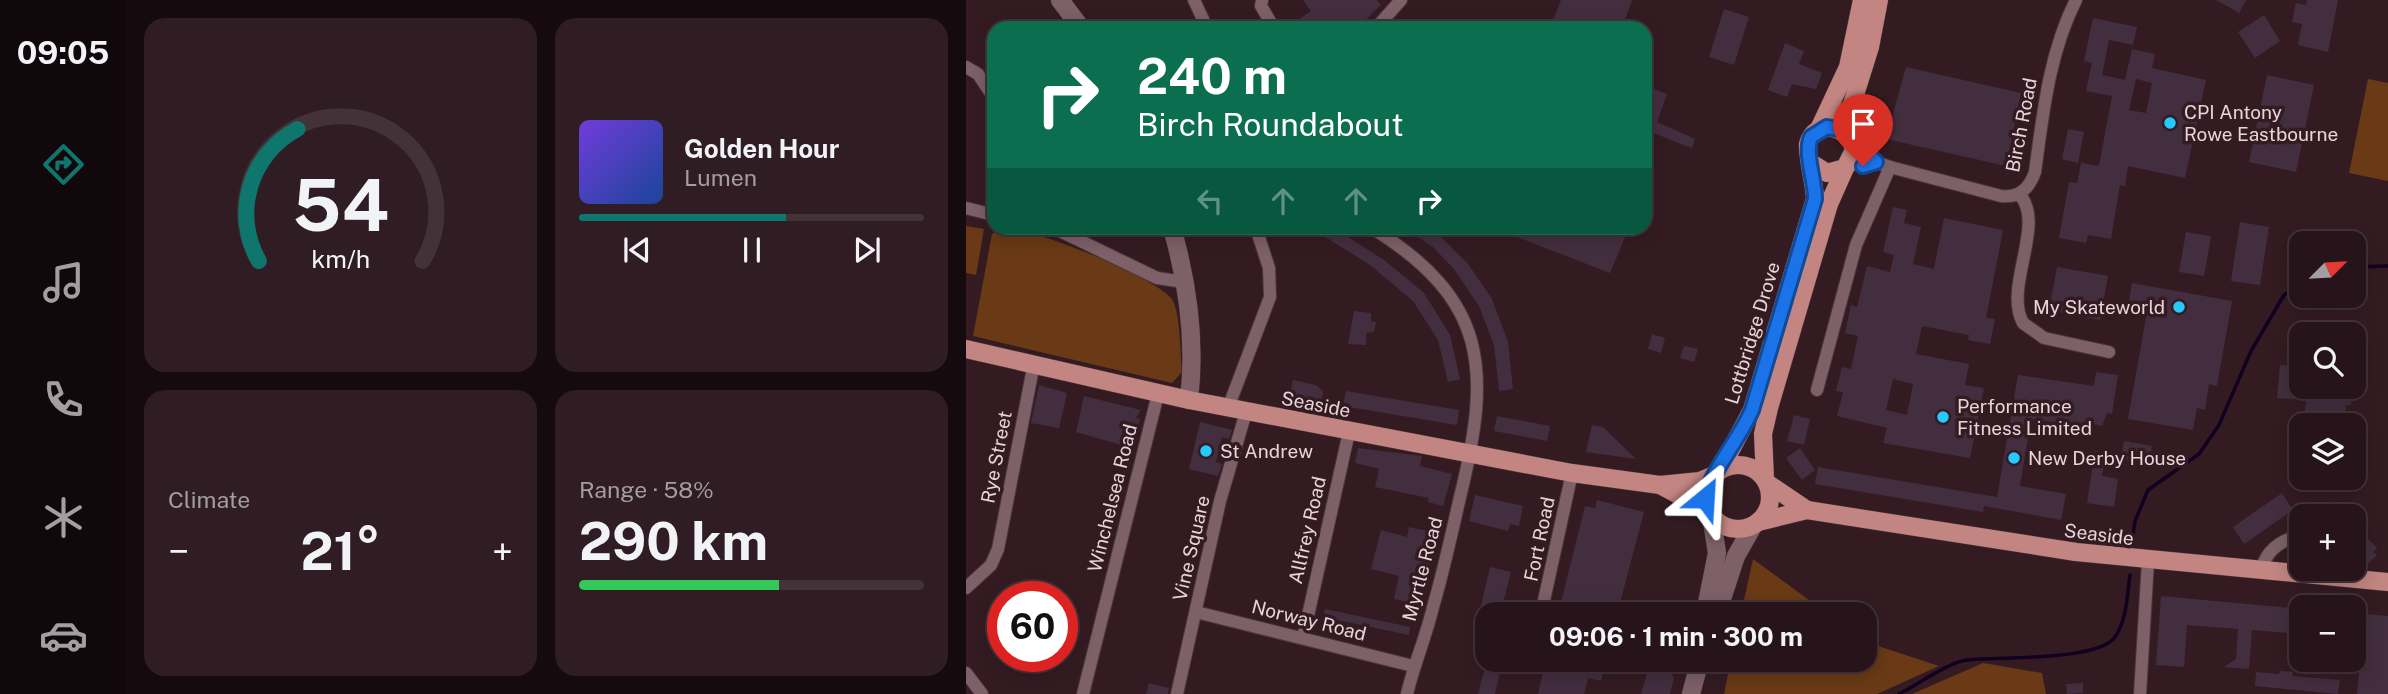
<!DOCTYPE html>
<html lang="en">
<head>
<meta charset="utf-8">
<style>
	body { margin:0; font-family:"Public Sans",sans-serif; background:#2f1d23; color:#f1f3f6; height:100vh; display:flex; flex-direction:column; font-size:26px; white-space:nowrap }
	* { box-sizing:border-box; margin:0 }
	p { font-size:23px; color:#a49ea2 }
	.icon { flex:none; width:38px; height:38px; fill:none; stroke:currentColor; stroke-width:2; stroke-linecap:round; stroke-linejoin:round }
	.map { position:relative; flex:1; overflow:hidden }
	.details { display:flex; flex-direction:column; gap:18px; padding:18px; background:#150b0e; width:840px }
	.details>* { flex:none }
	.banner { position:absolute; left:21px; top:21px; width:665px; height:214px; border-radius:21px; box-shadow:0 4px 18px #0003,0 0 0 2px #433339; background:#0b6e4f; color:#fff; overflow:hidden }
	.needle { width:46px; rotate:66deg }
	.fabs { position:absolute; left:1323px; top:231px; display:grid; gap:14px }
	.fabs a { display:grid; place-items:center; width:77px; height:77px; border-radius:14px; background:#27141a; box-shadow:0 4px 18px #0003,0 0 0 2px #433339; font-size:35px }
	.speed { position:absolute; left:21px; top:581px; display:flex; gap:14px; font-size:35px; font-weight:700; text-align:center }
	.speed>* { display:grid; place-content:center; width:91px; height:91px; border-radius:50%; background:#27141a; box-shadow:0 4px 18px #0003,0 0 0 2px #433339; line-height:1 }
	.speed .limit { border:10px solid #d22; background:#fff; color:#111 }
	.pin { position:absolute; display:grid; place-items:center; width:60px; height:60px; color:#fff; margin:-72px -30px; border-radius:50% 50% 50% 0; rotate:-45deg; box-shadow:0 0 7px #0007 }
	.pin .icon { rotate:45deg }
	.me { position:absolute; width:77px; margin:-38px; rotate:27deg; stroke-linejoin:round; filter:drop-shadow(0 0 5px #0008) }
	.turn { display:flex; align-items:center; gap:24px; height:147px; padding:0 35px; font-size:32px }
	.turn .icon { width:91px; height:91px; stroke-width:2.5 }
	.turn b { display:block; font-size:49px; line-height:60px }
	.lanes { display:flex; align-items:center; height:66px; padding:0 35px; background:#0003; justify-content:center; gap:35px; direction:ltr }
	.lanes .off { opacity:.35 }
	.big { font-size:52px; font-weight:700; line-height:1.1 }
	.details .widget { flex:1; display:flex; flex-direction:column; justify-content:center; gap:10px; min-width:0; padding:0 24px; border-radius:21px; background:#2f1d23 }
	.details .dial { align-items:center; gap:0 }
	.dial svg { height:182px; overflow:visible; fill:none; stroke:#433339; stroke-width:7; stroke-linecap:round; text-anchor:middle }
	.dial text { fill:#f1f3f6; stroke:none }
	.song { display:flex; align-items:center; gap:21px }
	.cover { width:84px; height:84px; border-radius:10px; background:linear-gradient(135deg,hsl(260 70% 55%),hsl(220 70% 35%)) }
	.played { height:7px; border-radius:4px; background:linear-gradient(90deg,#0f766e 60%,#433339 60%) }
	.keys { display:flex; justify-content:space-around; direction:ltr }
	.heat { display:flex; justify-content:space-between; align-items:center; font-size:38px; direction:ltr }
	.charge { height:10px; border-radius:5px; background:linear-gradient(90deg,#34c759 58%,#433339 0) }
	.details .tiles { flex:1; display:grid; gap:18px; grid-template-columns:repeat(2,1fr) }
	.trip { position:absolute; left:509px; top:602px; width:402px; height:70px; border-radius:21px; background:#27141a; box-shadow:0 4px 18px #0003,0 0 0 2px #433339; font-weight:700; line-height:70px; text-align:center }
	main { display:flex; flex:1; min-height:0 }
	.menu { display:flex; flex-direction:column; width:126px; justify-content:space-around; align-items:center; background:#10080a; color:#a49ea2 }
	.menu .icon { width:49px; height:49px }
	.menu .selected { color:#0f766e }
	.menu b { font-size:32px; color:#f1f3f6 }
	.map>svg:first-child { display:block }
	.green { fill:#693a15 }
	.lines { fill:none; stroke-linecap:round; stroke-linejoin:round }
	.stream { stroke:#120021; stroke-width:3.5 }
	.building { fill:#432e3f; fill-rule:evenodd }
	.street-casing { stroke:#4b373d; stroke-width:14 }
	.secondary-casing { stroke:#4b373d; stroke-width:19 }
	.primary-casing { stroke:#4b373d; stroke-width:19 }
	.street { stroke:#7e6068; stroke-width:12 }
	.secondary { stroke:#7e6068; stroke-width:18 }
	.primary { stroke:#c28581; stroke-width:18 }
	.route-casing { stroke:#114b97; stroke-width:18 }
	.route { stroke:#1a73e8; stroke-width:12 }
	.poi-dot { fill:#24c9fe; stroke:#341b22; stroke-width:2.5 }
	.labels { text-anchor:middle; dominant-baseline:central; stroke-width:7; stroke-linejoin:round; paint-order:stroke }
	.poi-label { font-size:19px; fill:#e7d5d9; stroke:#341b22; text-anchor:start }
	.street-label { font-size:19px; fill:#e7d5d9; stroke:#341b22 }
</style>
</head>
<body>
<main>
<nav class="menu">
<b>09:05</b>
<svg class="icon selected" aria-label="directions" viewBox="0 0 24 24"><path d="M12 3l9 9-9 9-9-9zM9 14v-3h6M13 9l2 2-2 2"/></svg>
<svg class="icon" aria-label="music" viewBox="0 0 24 24"><path d="M9 18V5l10-2v13"/><circle cx="6" cy="18" r="3"/><circle cx="16" cy="16" r="3"/></svg>
<svg class="icon" aria-label="phone" viewBox="0 0 24 24"><path d="M5 4h4l2 5-3 2q2 4 5 5l2-3 5 2v4C11 20 4 13 5 4z"/></svg>
<svg class="icon" aria-label="climate" viewBox="0 0 24 24"><path d="M12 3v18M4 7l16 10M4 17L20 7"/></svg>
<svg class="icon" aria-label="car" viewBox="0 0 24 24"><path d="M5 17H2v-5l4-1 3-4h7l3 4 3 1v5h-3M9 17h6M6 11h13"/><circle cx="7" cy="17" r="2"/><circle cx="17" cy="17" r="2"/></svg>
</nav>
<section class="details">
<div class="tiles">
<div class="widget dial"><svg viewBox="0 0 100 80">
<path d="M14 69A42 42 0 1 1 86 69"/>
<path d="M14 69A42 42 0 0 1 31 11" stroke="#0f766e"/>
<text x="50" y="56" font-size="32" font-weight="700">54</text>
<text x="50" y="72" font-size="11">km/h</text>
</svg></div>
<div class="widget">
<div class="song"><i class="cover"></i><div><b>Golden Hour</b><p>Lumen</p></div></div>
<div class="played"></div>
<div class="keys"><svg class="icon" aria-label="previous" viewBox="0 0 24 24"><path d="M18 5L8 12l10 7zM5 5v14"/></svg><svg class="icon" aria-label="pause" viewBox="0 0 24 24"><path d="M8 5v14M16 5v14"/></svg><svg class="icon" aria-label="next" viewBox="0 0 24 24"><path d="M6 5l10 7-10 7zM19 5v14"/></svg></div>
</div>
<div class="widget"><p>Climate</p>
<div class="heat"><a>−</a><b class="big">21°</b><a>+</a></div>
</div>
<div class="widget"><p>Range · 58%</p><b class="big">290 km</b><div class="charge"></div></div>
</div>
</section>
<div class="map">
<svg width="1422" height="694" viewBox="0 0 1422 694">
	<rect width="100%" height="100%" fill="#341b22"/>
	<g class="green">
		<path d="M1402,79L1422,83V181L1383,173Z"/>
		<path d="M0,226L18,229L10,275L0,273Z"/>
		<path d="M37,228C67,227 186,276 205,298C215,310 214,355 216,372L206,383L7,336L26,234Z"/>
		<path d="M787,559L862,614H775Z"/>
		<path d="M900,642L973,666L911,694H758L765,660H900Z"/>
		<path d="M1017,663L1076,673L1080,694H946Z"/>
	</g>
	<g class="lines">
		<g class="stream">
			<path d="M1388,267L1422,266"/>
			<path d="M1166,542L1169,521L1182,490L1233,454L1253,425L1285,351L1318,295L1335,285"/>
			<path d="M933,694C951,685 983,662 1001,660C1031,657 1133,661 1149,637C1161,619 1161,596 1164,575"/>
		</g>
	</g>
	<g class="building">
		<path d="M337,0H411L415,5L391,28H320L345,11Z"/>
		<path d="M595,0H666L656,28H584Z"/>
		<path d="M1250,0H1280L1273,13Z"/>
		<path d="M1341,0H1372L1362,52L1332,45L1336,24L1326,22L1330,3L1340,5Z"/>
		<path d="M758,9L783,17L768,65L743,57Z"/>
		<path d="M1298,15L1314,41L1289,58L1272,32Z"/>
		<path d="M1127,18L1171,27L1167,45L1143,40L1136,75L1159,80L1166,49L1189,54L1186,68L1240,80L1219,178L1162,166L1159,186L1154,185L1145,239L1122,235L1120,243L1093,238L1103,182L1111,183L1115,163L1133,166L1146,96L1120,91L1126,63L1118,61ZM1170,79L1186,83L1180,113L1163,110Z"/>
		<path d="M819,43L838,51L833,64L856,73L850,89L826,84L821,97L802,90Z"/>
		<path d="M940,67L1055,93L1040,166L920,139Z"/>
		<path d="M1301,75L1348,85L1330,172L1283,162Z"/>
		<path d="M679,85L701,94L691,122L729,139L726,148L687,133L679,152Z"/>
		<path d="M1102,129L1118,132L1112,163L1096,159Z"/>
		<path d="M927,207L941,210L938,223L955,227L947,264L968,269L978,218L1037,230L1020,318L1029,319L1024,344L1002,340L1003,335L956,326L950,354L1003,364L999,385L1018,388L1004,458L917,443L921,428L871,416L877,392L870,391L876,367L885,369L892,336L879,333L885,305L891,307L901,266L924,272L928,255L917,252ZM927,379L947,384L941,415L920,410Z"/>
		<path d="M1274,222L1303,227L1294,285L1265,281Z"/>
		<path d="M345,228H368L418,260L458,293L484,335L494,379L482,382L472,340L447,301L404,265Z"/>
		<path d="M438,228H463L471,233L502,264L526,299L542,342L547,389L533,391L528,345L513,306L488,269L467,247Z"/>
		<path d="M528,228H663L644,273Z"/>
		<path d="M1220,232L1245,236L1238,276L1213,272Z"/>
		<path d="M1091,267L1142,276L1134,320L1083,310Z"/>
		<path d="M1166,283L1266,301L1251,386L1243,384L1239,410L1231,408L1227,430L1162,419L1180,317L1161,314Z"/>
		<path d="M388,311L405,313V321L410,322L408,332L400,333V345L382,344Z"/>
		<path d="M686,334L699,338L695,353L682,349Z"/>
		<path d="M718,346L732,349L728,362L714,358Z"/>
		<path d="M1314,365L1335,367V387H1387L1385,405H1380L1379,425H1338L1340,400L1311,398Z"/>
		<path d="M1130,372L1152,375L1146,414L1141,413L1136,426L1117,422L1116,426L1065,419L1054,486L1100,494L1095,520L1018,506L1017,512L849,484L852,467L1031,497L1052,375L1128,386Z"/>
		<path d="M327,380L350,385L357,391L355,403L323,398Z"/>
		<path d="M73,385L101,393L93,428L65,423Z"/>
		<path d="M380,391L493,410L491,425L377,406Z"/>
		<path d="M118,396L175,410L170,418L174,419L168,443L162,442V447L110,432Z"/>
		<path d="M828,415L844,419L838,445L821,441Z"/>
		<path d="M531,416L584,426L581,441L528,431Z"/>
		<path d="M234,422L266,430L263,439L256,437L250,462L256,464L252,476L223,469Z"/>
		<path d="M626,425L637,427L670,459L620,452Z"/>
		<path d="M1158,441L1186,446L1183,463L1155,459Z"/>
		<path d="M392,448L456,456L454,466L486,474L477,506L462,502L463,498L409,487L413,469L389,463Z"/>
		<path d="M834,448L849,470L836,480L820,458Z"/>
		<path d="M1129,451L1140,452L1136,476L1152,479L1148,507L1121,503Z"/>
		<path d="M1316,493L1327,510L1278,544L1267,527Z"/>
		<path d="M509,495L557,506L553,526L544,524L542,531L503,521Z"/>
		<path d="M631,500L678,512L651,614H592L619,506L629,508Z"/>
		<path d="M1365,501L1372,509L1380,516H1358L1354,512Z"/>
		<path d="M1388,525L1411,548L1407,552L1411,555L1403,563L1388,547Z"/>
		<path d="M443,527L470,533L455,605L428,599L433,576L405,569L415,530L441,537Z"/>
		<path d="M524,567L545,572L535,611L515,605Z"/>
		<path d="M1195,596L1335,609V634L1286,630L1283,669L1258,667L1270,659L1272,629L1221,625L1218,667L1190,665Z"/>
		<path d="M359,609L444,627L443,635L357,617Z"/>
		<path d="M1388,613L1422,616V694H1391L1396,638H1388Z"/>
		<path d="M521,660H537L529,694H512Z"/>
		<path d="M580,660H640L635,681L622,678L618,694H572Z"/>
		<path d="M684,663L702,668L708,678L704,694H675Z"/>
		<path d="M1314,671L1327,672L1326,676L1374,680L1372,694L1289,686L1290,672L1313,674Z"/>
		<path d="M183,683L203,688L202,694H180Z"/>
		<path d="M1117,683V693L1101,694L1100,684Z"/>
	</g>
	<g class="lines">
		<g class="street-casing">
			<g id="street">
				<path d="M228,0L241,28"/>
				<path d="M296,0L295,6L308,28"/>
				<path d="M410,28L435,0"/>
				<path d="M0,67L12,74L28,98"/>
				<path d="M887,142L910,162L924,167L1035,196C1053,198 1063,189 1069,172C1077,114 1083,53 1110,0"/>
				<path d="M883,165L910,162"/>
				<path d="M1053,194C1081,223 1037,287 1057,323L1078,338L1143,352"/>
				<path d="M0,208L28,215"/>
				<path d="M79,228L94,231L191,278L218,282"/>
				<path d="M406,228C522,300 525,369 495,493C486,531 478,570 467,607C460,637 448,664 441,694"/>
				<path d="M851,390L890,245L924,167"/>
				<path d="M262,408L304,297L303,268L290,228"/>
				<path d="M1295,572C1299,551 1315,540 1335,535"/>
				<path d="M0,588L25,565L32,549L68,363"/>
				<path d="M230,612L447,666"/>
				<path d="M575,614L606,473"/>
				<path d="M337,638L383,432"/>
				<path d="M0,673L16,694"/>
				<path d="M117,694L192,394"/>
				<path d="M211,694L254,501L280,412"/>
				<path d="M1174,694L1182,561"/>
			</g>
		</g>
		<g class="secondary-casing">
			<g id="secondary">
				<path d="M94,0L115,28"/>
				<path d="M206,228C222,284 230,342 223,400"/>
				<path d="M742,614L741,603L751,553L745,515"/>
				<path d="M751,614L770,556L787,526"/>
				<path d="M725,694L734,660"/>
			</g>
		</g>
		<g class="primary-casing">
			<g id="primary">
				<path d="M853,129L882,67L896,0"/>
				<path d="M883,136L882,117L904,47L913,0"/>
				<path d="M0,349L223,400L606,473L694,485L734,481L748,475"/>
				<circle cx="772" cy="497" r="32"/>
				<path d="M754,470L786,410L849,199C849,186 840,151 842,144C849,117 884,126 888,150L879,168L861,173L845,163"/>
				<path d="M799,479L797,434L803,408L863,204L879,168"/>
				<path d="M801,483L841,510"/>
				<path d="M696,486L742,511"/>
				<path d="M792,522L841,510L1110,552L1422,582"/>
			</g>
		</g>
		<use href="#street" class="street"/>
		<use href="#secondary" class="secondary"/>
		<use href="#primary" class="primary"/>
	</g>
	<g class="lines">
		<g class="route-casing">
			<path id="route" d="M739,498C742,477 775,436 786,410L849,199C849,180 838,152 845,137L861,127L877,130L910,162L897,166"/>
		</g>
		<use href="#route" class="route"/>
	</g>
	<g class="poi-dot">
		<circle cx="1204" cy="123" r="7"/>
		<circle cx="1213" cy="307" r="7"/>
		<circle cx="977" cy="417" r="7"/>
		<circle cx="240" cy="451" r="7"/>
		<circle cx="1048" cy="458" r="7"/>
	</g>
	<g class="labels">
		<g class="poi-label">
			<text x="1218" y="112">CPI Antony<tspan x="1218" dy="22">Rowe Eastbourne</tspan></text>
			<text x="1199" y="307" text-anchor="end">My Skateworld</text>
			<text x="991" y="406">Performance<tspan x="991" dy="22">Fitness Limited</tspan></text>
			<text x="254" y="451">St Andrew</text>
			<text x="1062" y="458">New Derby House</text>
		</g>
		<g class="street-label">
			<text transform="translate(1055 125) rotate(-79)">Birch Road</text>
			<text transform="translate(786 333) rotate(-73)">Lottbridge Drove</text>
			<text transform="translate(350 404) rotate(11)">Seaside</text>
			<text transform="translate(30 457) rotate(-79)">Rye Street</text>
			<text transform="translate(146 498) rotate(-76)">Winchelsea Road</text>
			<text transform="translate(341 530) rotate(-77)">Allfrey Road</text>
			<text transform="translate(1133 534) rotate(7)">Seaside</text>
			<text transform="translate(573 539) rotate(-78)">Fort Road</text>
			<text transform="translate(225 548) rotate(-77)">Vine Square</text>
			<text transform="translate(456 569) rotate(-75)">Myrtle Road</text>
			<text transform="translate(343 620) rotate(14)">Norway Road</text>
		</g>
	</g>
</svg>
<div class="fabs">
<a><svg class="needle" viewBox="-14 -14 28 28"><path d="M0-13l5 13h-10z" fill="#e53935"/><path d="M0 13l5-13h-10z" fill="#a49ea2"/></svg></a>
<a><svg class="icon" aria-label="search" viewBox="0 0 24 24"><circle cx="10" cy="10" r="6"/><path d="M15 15l6 6"/></svg></a>
<a><svg class="icon" aria-label="layers" viewBox="0 0 24 24"><path d="M12 4l9 5-9 5-9-5zM3 14l9 5 9-5"/></svg></a>
<a>+</a>
<a>−</a>
</div>
<div class="speed"><div class="limit">60</div></div>
<div class="pin" style="left:897px;top:166px;background:#d93025"><svg class="icon" aria-label="arrive" viewBox="0 0 24 24"><path d="M6 21V4h12l-3 4 3 4H6"/></svg></div>
<svg class="me" style="left:739px;top:498px" viewBox="-20 -20 40 40"><path d="M0-17L14 15 0 8-14 15z" fill="#1a73e8" stroke="#fff" stroke-width="4"/></svg>
<div class="trip">09:06 · 1 min · 300 m</div>
<div class="banner">
<div class="turn"><svg class="icon" aria-label="right" viewBox="0 0 24 24"><path d="M7 20v-9h11M14 6l5 5-5 5"/></svg><div><b>240 m</b>Birch Roundabout</div></div>
<div class="lanes"><svg class="icon off" aria-label="left" viewBox="0 0 24 24"><path d="M17 20v-9H6M10 6l-5 5 5 5"/></svg><svg class="icon off" aria-label="ahead" viewBox="0 0 24 24"><path d="M12 20V5M6 11l6-6 6 6"/></svg><svg class="icon off" aria-label="ahead" viewBox="0 0 24 24"><path d="M12 20V5M6 11l6-6 6 6"/></svg><svg class="icon" aria-label="right" viewBox="0 0 24 24"><path d="M7 20v-9h11M14 6l5 5-5 5"/></svg></div>
</div>
</div>
</main>
</body>
</html>
